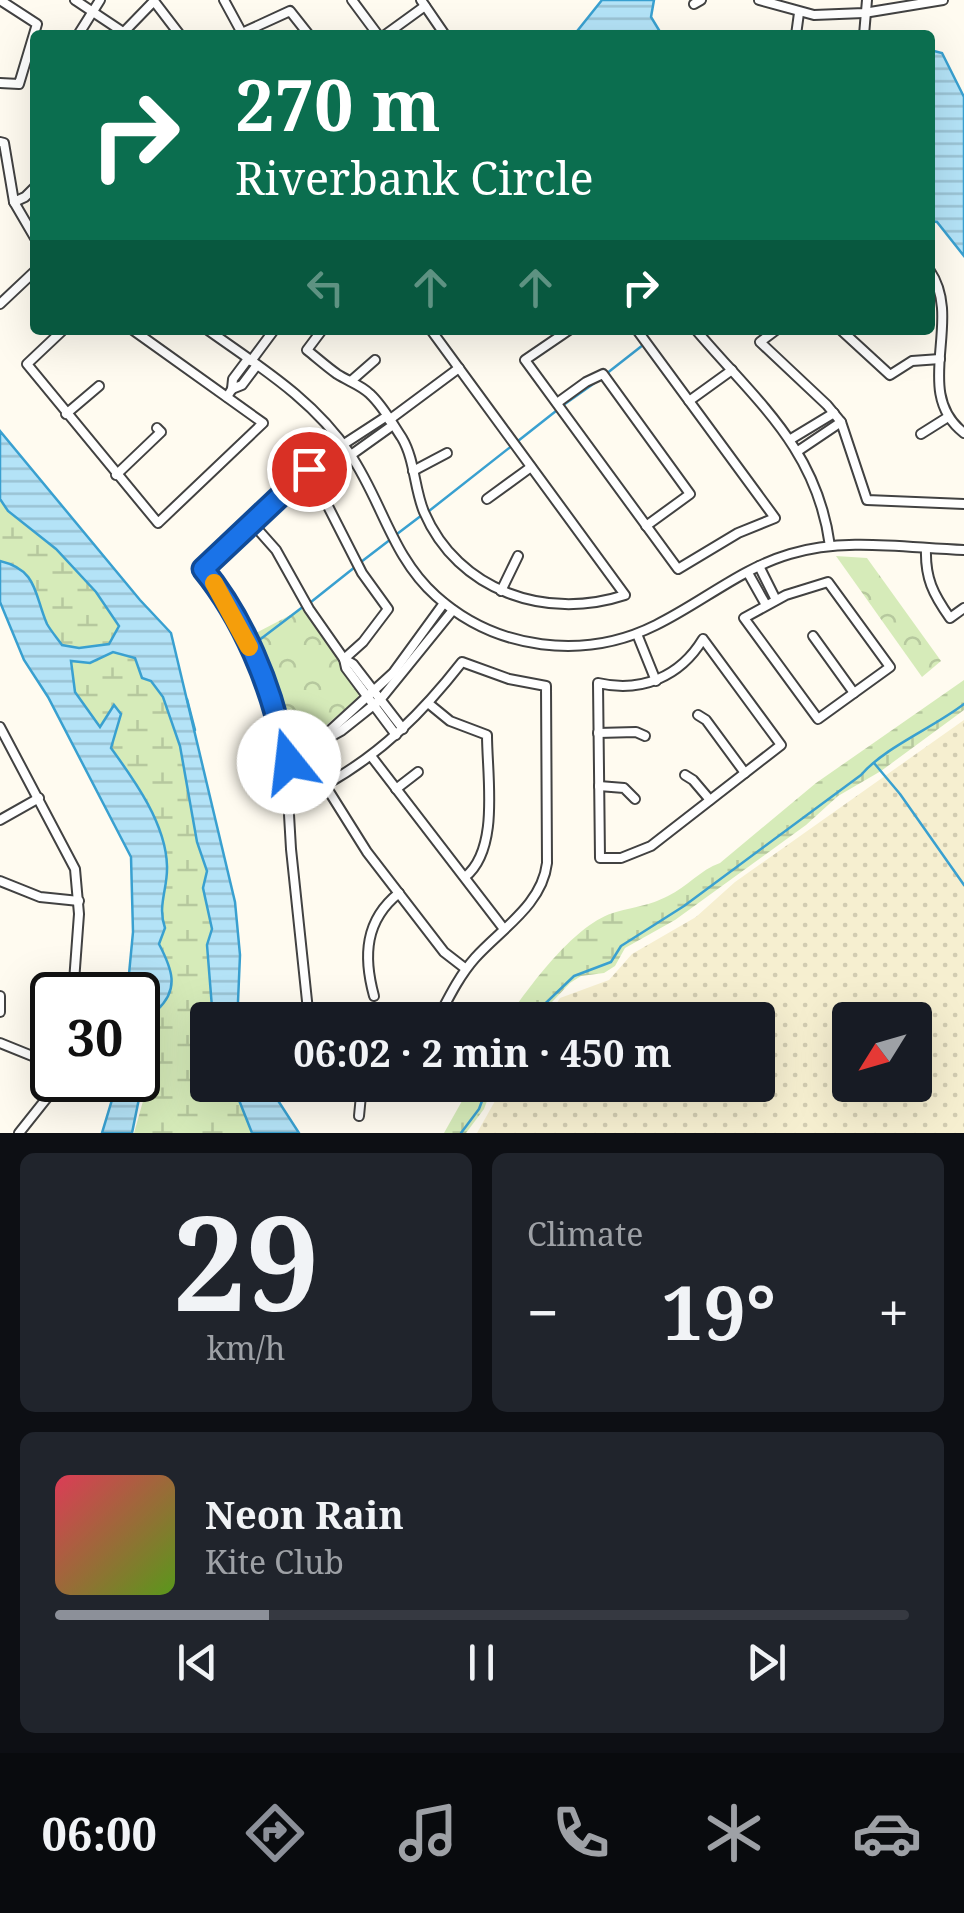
<!DOCTYPE html>
<html lang="en">
<head>
<meta charset="utf-8">
<style>
	body { margin:0; font-family:"Noto Serif",serif; background:#20242c; color:#f1f3f6; height:100vh; display:flex; flex-direction:column; font-size:38px; white-space:nowrap }
	* { box-sizing:border-box; margin:0 }
	p { font-size:32px; color:#9ea1a6 }
	.icon { flex:none; width:55px; height:55px; fill:none; stroke:currentColor; stroke-width:2; stroke-linecap:round; stroke-linejoin:round }
	.map { position:relative; height:1133px; overflow:hidden }
	.details { display:flex; flex-direction:column; gap:20px; padding:20px; background:#0d0f14; flex:1 }
	.details>* { flex:none }
	.top-card { position:absolute; left:30px; top:30px; width:905px; height:305px; border-radius:10px; box-shadow:0 10px 40px #0002; background:#0b6e4f; color:#fff; overflow:hidden }
	.needle { width:65px; rotate:233deg }
	.tools { position:absolute; left:832px; top:1002px; display:grid; gap:20px }
	.tools a { display:grid; place-items:center; width:100px; height:100px; border-radius:10px; background:#171b24; box-shadow:0 10px 40px #0002; font-size:50px }
	.speed { position:absolute; left:30px; top:972px; display:flex; gap:20px; font-size:50px; font-weight:700; text-align:center }
	.speed>* { display:grid; place-content:center; width:130px; height:130px; border-radius:50%; background:#171b24; box-shadow:0 10px 40px #0002; line-height:1 }
	.speed .limit { border:5px solid #111; border-radius:15px; background:#fff; color:#111 }
	.pin { position:absolute; display:grid; place-items:center; width:85px; height:85px; color:#fff; margin:-42px; border:5px solid #fff; border-radius:50%; box-shadow:0 2px 10px #0007 }
	.me { position:absolute; width:110px; margin:-55px; rotate:344deg; stroke-linejoin:round; filter:drop-shadow(0 0 8px #0008) }
	.turn { display:flex; align-items:center; gap:35px; height:210px; padding:0 40px; font-size:45px }
	.turn .icon { width:130px; height:130px; stroke-width:2.5 }
	.turn b { display:block; font-size:70px; line-height:85px }
	.lanes { display:flex; align-items:center; height:95px; padding:0 40px; background:#0003; justify-content:center; gap:50px; direction:ltr }
	.lanes .off { opacity:.35 }
	.big { font-size:75px; font-weight:700; line-height:1.1 }
	.details .tile { flex:1; display:flex; flex-direction:column; justify-content:center; gap:15px; min-width:0; padding:0 35px; border-radius:15px; background:#20242c }
	.details .dial { align-items:center; gap:0 }
	.dial b { font-size:130px; line-height:1 }
	.song { display:flex; align-items:center; gap:30px }
	.cover { width:120px; height:120px; border-radius:15px; background:linear-gradient(135deg,hsl(350 70% 55%),hsl(90 70% 35%)) }
	.played { height:10px; border-radius:5px; background:linear-gradient(90deg,#8c9099 25%,#363941 25%) }
	.keys { display:flex; justify-content:space-around; direction:ltr }
	.heat { display:flex; justify-content:space-between; align-items:center; font-size:55px; direction:ltr }
	.details .tiles { flex:1; display:grid; gap:20px; grid-template-columns:1fr 1fr }
	.tile:last-child { grid-column:span 2 }
	.trip { position:absolute; left:190px; top:1002px; width:585px; height:100px; border-radius:10px; background:#171b24; box-shadow:0 10px 40px #0002; font-weight:700; line-height:100px; text-align:center }
	.dock { display:flex; height:160px; justify-content:space-around; align-items:center; background:#090b0e; color:#9ea1a6 }
	.dock .icon { width:70px; height:70px }
	.dock .on { color:#8c9099 }
	.dock b { font-size:45px; color:#f1f3f6 }
	.map>svg:first-child { display:block }
	.farmland { fill:url(#farmland-dots); fill-rule:evenodd }
	.wetland { fill:url(#wetland-marsh) }
	.park { fill:url(#park-crowns) }
	.water { fill:url(#water-rules); stroke:#39a0d0; stroke-width:2.5 }
	.lines { fill:none; stroke-linecap:round; stroke-linejoin:round }
	.stream { stroke:#39a0d0; stroke-width:2.5 }
	.minor-casing { stroke:#424242; stroke-width:12 }
	.minor { stroke:#fff; stroke-width:8 }
	.route-casing { stroke:#114b97; stroke-width:25 }
	.route { stroke:#1a73e8; stroke-width:18 }
	.slow { stroke:#f59e0b; stroke-width:18 }
</style>
</head>
<body>
<div class="map">
<svg width="964" height="1133" viewBox="0 0 964 1133">
	<defs>
		<pattern id="farmland-dots" width="8" height="8" patternUnits="userSpaceOnUse" patternTransform="scale(2.5)"><rect width="8" height="8" fill="#f6efd0"/><path d="M2 2h.1M6 6h.1" fill="none" stroke="#d2ccb1" stroke-width="1.8" stroke-linecap="round"/></pattern>
		<pattern id="wetland-marsh" width="20" height="14" patternUnits="userSpaceOnUse" patternTransform="scale(2.5)"><rect width="20" height="14" fill="#d6ebb9"/><path d="M1 5h8M5 5V1M11 12h8M15 12V8" fill="none" stroke="#b6c89e"/></pattern>
		<pattern id="park-crowns" width="20" height="18" patternUnits="userSpaceOnUse" patternTransform="scale(2.5)"><rect width="20" height="18" fill="#d6ebb9"/><path d="M2 6a3 3 0 1 1 6 0M12 15a3 3 0 1 1 6 0" fill="none" stroke="#b6c89e"/></pattern>
		<pattern id="water-rules" width="6" height="5" patternUnits="userSpaceOnUse" patternTransform="scale(2.5)"><rect width="6" height="5" fill="#b4e3f7"/><path d="M0 2.5h6" fill="none" stroke="#9ac2d3"/></pattern>
	</defs>
	<rect width="100%" height="100%" fill="#fffbf0"/>
	<path class="farmland" d="M964,720V1133H477L504,1085H758V1020H546L560,998L609,980L632,954L696,917L735,882ZM850,1020H915V1085H850Z"/>
	<g class="wetland">
		<path d="M0,476L121,612L169,694L205,843L221,1020H208V1085H242L263,1133H134L145,1094L160,885L0,568Z"/>
		<path d="M964,680V710L881,771L838,796L806,825L675,920L625,948L615,966L604,973L581,976L570,983L535,1020H506C530,986 575,923 616,912C637,906 648,906 668,896C687,887 700,870 720,863L816,783Z"/>
		<path d="M471,1085H493L484,1109L466,1133H444Z"/>
	</g>
	<g class="park">
		<path d="M836,556L867,558L941,661L922,677Z"/>
		<path d="M302,609L360,692L357,699L317,733L295,743L286,735L250,636Z"/>
	</g>
	<g class="water">
		<path d="M602,0H654L651,17L662,35H574Z"/>
		<path d="M930,50L942,53L964,97V256L937,222L930,221Z"/>
		<path d="M0,431L140,600L171,633L235,902L240,955L238,1002L243,1020H213L207,945L212,929L203,888L207,871L197,842L180,746L163,697L151,681L142,678L135,658L113,652L90,663L71,661L75,692L100,727L114,705L121,714L111,748C135,781 166,824 167,866C168,888 157,906 165,928L159,944C172,969 180,989 157,1010L132,1133H102L118,1080H138V995H127L133,932L131,857L48,697L24,660L0,602V561C38,570 34,594 47,624C51,631 57,638 62,645L79,648L109,644L119,626L96,592L56,549L8,511L0,499Z"/>
		<path d="M233,1085H268L299,1133H252Z"/>
	</g>
	<g class="lines">
		<g class="stream">
			<path d="M606,374L643,345"/>
			<path d="M562,406L596,382"/>
			<path d="M429,511L556,411"/>
			<path d="M397,534L422,515"/>
			<path d="M361,562L391,539"/>
			<path d="M311,602L355,567"/>
			<path d="M258,641L304,606"/>
			<path d="M187,699L195,730"/>
			<path d="M874,763L900,794L964,885"/>
			<path d="M528,1020L574,976L611,962L621,946L684,906L861,775C885,747 933,728 964,704"/>
			<path d="M461,1133L479,1109L488,1085"/>
		</g>
		<g class="minor-casing">
			<g id="minor">
				<path d="M75,0L123,32"/>
				<path d="M224,0L243,35"/>
				<path d="M352,0L378,35"/>
				<path d="M421,0L445,35"/>
				<path d="M759,0L814,15L864,13L943,0"/>
				<path d="M694,4L701,0"/>
				<path d="M242,33L290,11L309,35"/>
				<path d="M78,35L100,0"/>
				<path d="M121,35L154,1L180,35"/>
				<path d="M385,35L425,6"/>
				<path d="M796,35L799,13"/>
				<path d="M864,35L867,0"/>
				<path d="M0,83L19,84L37,24L0,0"/>
				<path d="M0,142L4,143L14,202L35,238"/>
				<path d="M14,202L25,197L35,187"/>
				<path d="M930,271C964,321 911,392 964,433"/>
				<path d="M0,304L35,271"/>
				<path d="M63,330L27,364L158,523L263,423L133,330"/>
				<path d="M208,330C260,367 314,400 350,454C382,501 392,557 436,596C496,650 584,661 656,625C701,603 742,568 790,554C845,537 907,548 964,550"/>
				<path d="M322,330L307,350C317,358 327,367 337,374C348,381 361,385 370,394C383,406 392,423 402,438C415,460 414,488 424,512C458,591 546,621 625,595L431,330"/>
				<path d="M569,330L525,360L678,569L738,533L775,518L637,330"/>
				<path d="M696,330C756,401 817,448 830,546"/>
				<path d="M776,330L760,342L827,405L841,422L867,500L964,504"/>
				<path d="M841,330L890,375L912,361L940,359"/>
				<path d="M251,361L274,330"/>
				<path d="M351,381L375,360"/>
				<path d="M232,389L233,379L248,359"/>
				<path d="M227,397L232,389L242,385L257,365"/>
				<path d="M689,401L732,370"/>
				<path d="M557,403L586,382L603,374L690,494L646,526"/>
				<path d="M66,414L99,386"/>
				<path d="M389,420L459,368"/>
				<path d="M921,434L948,417"/>
				<path d="M791,439L834,413"/>
				<path d="M344,444L387,416"/>
				<path d="M798,451L841,422"/>
				<path d="M351,455L393,425"/>
				<path d="M413,471L447,453"/>
				<path d="M116,475L161,432L157,428"/>
				<path d="M487,499L531,467"/>
				<path d="M252,523L276,550L309,609L344,659L346,668L396,735"/>
				<path d="M926,549C925,578 933,594 950,618L964,608"/>
				<path d="M759,566L776,600"/>
				<path d="M748,573L766,605"/>
				<path d="M828,582L890,667L818,719L744,618L786,595Z"/>
				<path d="M501,591L518,556"/>
				<path d="M637,634L656,681"/>
				<path d="M813,636L854,693"/>
				<path d="M703,639L781,745L651,846L621,858H600L598,683C641,693 680,677 703,639Z"/>
				<path d="M344,659L353,664L403,729"/>
				<path d="M428,703L450,721L487,735C487,777 500,849 465,877"/>
				<path d="M698,715L706,720L745,773"/>
				<path d="M0,727L75,869L79,914L73,995"/>
				<path d="M598,733L636,732L645,736"/>
				<path d="M324,736L393,673L444,603"/>
				<circle cx="286" cy="754" r="8"/>
				<path d="M283,746C271,684 242,619 203,569L309,469L362,573L388,609L363,642L344,659"/>
				<path d="M292,749L307,745"/>
				<path d="M371,756L504,929"/>
				<path d="M294,757L341,731L380,700L453,610"/>
				<path d="M286,763L291,849L309,1020"/>
				<path d="M685,775L693,780L710,800"/>
				<path d="M599,786L624,788L635,799"/>
				<path d="M396,789L418,772"/>
				<path d="M0,820L39,798"/>
				<path d="M0,881L40,897L79,901"/>
				<path d="M0,996V1012"/>
				<path d="M374,996C363,956 365,920 399,893"/>
				<path d="M437,1020C448,999 459,976 475,958C501,929 542,905 547,863L546,686L509,679L462,662C423,712 381,754 325,785L367,852L444,952L466,969"/>
				<path d="M0,1043L52,1064"/>
				<path d="M359,1116L362,1085"/>
				<path d="M19,1133L54,1089L57,1080"/>
			</g>
		</g>
		<use href="#minor" class="minor"/>
	</g>
	<g class="lines">
		<g class="route-casing">
			<path id="route" d="M289,762L294,756V751L283,746C271,685 243,618 203,569L309,469"/>
		</g>
		<use href="#route" class="route"/>
		<path class="slow" d="M214,583L249,647"/>
	</g>
</svg>
<div class="tools">
<a><svg class="needle" viewBox="-14 -14 28 28"><path d="M0-13l5 13h-10z" fill="#e53935"/><path d="M0 13l5-13h-10z" fill="#9ea1a6"/></svg></a>
</div>
<div class="speed"><div class="limit">30</div></div>
<div class="pin" style="left:309px;top:469px;background:#d93025"><svg class="icon" aria-label="arrive" viewBox="0 0 24 24"><path d="M6 21V4h12l-3 4 3 4H6"/></svg></div>
<svg class="me" style="left:289px;top:762px" viewBox="-20 -20 40 40"><circle r="19" fill="#fff"/><path d="M0-13L10 11 0 6-10 11z" fill="#1a73e8"/></svg>
<div class="trip">06:02 · 2 min · 450 m</div>
<div class="top-card">
<div class="turn"><svg class="icon" aria-label="right" viewBox="0 0 24 24"><path d="M7 20v-9h11M14 6l5 5-5 5"/></svg><div><b>270 m</b>Riverbank Circle</div></div>
<div class="lanes"><svg class="icon off" aria-label="left" viewBox="0 0 24 24"><path d="M17 20v-9H6M10 6l-5 5 5 5"/></svg><svg class="icon off" aria-label="ahead" viewBox="0 0 24 24"><path d="M12 20V5M6 11l6-6 6 6"/></svg><svg class="icon off" aria-label="ahead" viewBox="0 0 24 24"><path d="M12 20V5M6 11l6-6 6 6"/></svg><svg class="icon" aria-label="right" viewBox="0 0 24 24"><path d="M7 20v-9h11M14 6l5 5-5 5"/></svg></div>
</div>
</div>
<section class="details">
<div class="tiles">
<div class="tile dial"><b>29</b><p>km/h</p></div>
<div class="tile"><p>Climate</p>
<div class="heat"><a>−</a><b class="big">19°</b><a>+</a></div>
</div>
<div class="tile">
<div class="song"><i class="cover"></i><div><b>Neon Rain</b><p>Kite Club</p></div></div>
<div class="played"></div>
<div class="keys"><svg class="icon" aria-label="previous" viewBox="0 0 24 24"><path d="M18 5L8 12l10 7zM5 5v14"/></svg><svg class="icon" aria-label="pause" viewBox="0 0 24 24"><path d="M8 5v14M16 5v14"/></svg><svg class="icon" aria-label="next" viewBox="0 0 24 24"><path d="M6 5l10 7-10 7zM19 5v14"/></svg></div>
</div>
</div>
</section>
<nav class="dock">
<b>06:00</b>
<svg class="icon on" aria-label="directions" viewBox="0 0 24 24"><path d="M12 3l9 9-9 9-9-9zM9 14v-3h6M13 9l2 2-2 2"/></svg>
<svg class="icon" aria-label="music" viewBox="0 0 24 24"><path d="M9 18V5l10-2v13"/><circle cx="6" cy="18" r="3"/><circle cx="16" cy="16" r="3"/></svg>
<svg class="icon" aria-label="phone" viewBox="0 0 24 24"><path d="M5 4h4l2 5-3 2q2 4 5 5l2-3 5 2v4C11 20 4 13 5 4z"/></svg>
<svg class="icon" aria-label="climate" viewBox="0 0 24 24"><path d="M12 3v18M4 7l16 10M4 17L20 7"/></svg>
<svg class="icon" aria-label="car" viewBox="0 0 24 24"><path d="M5 17H2v-5l4-1 3-4h7l3 4 3 1v5h-3M9 17h6M6 11h13"/><circle cx="7" cy="17" r="2"/><circle cx="17" cy="17" r="2"/></svg>
</nav>
</body>
</html>
